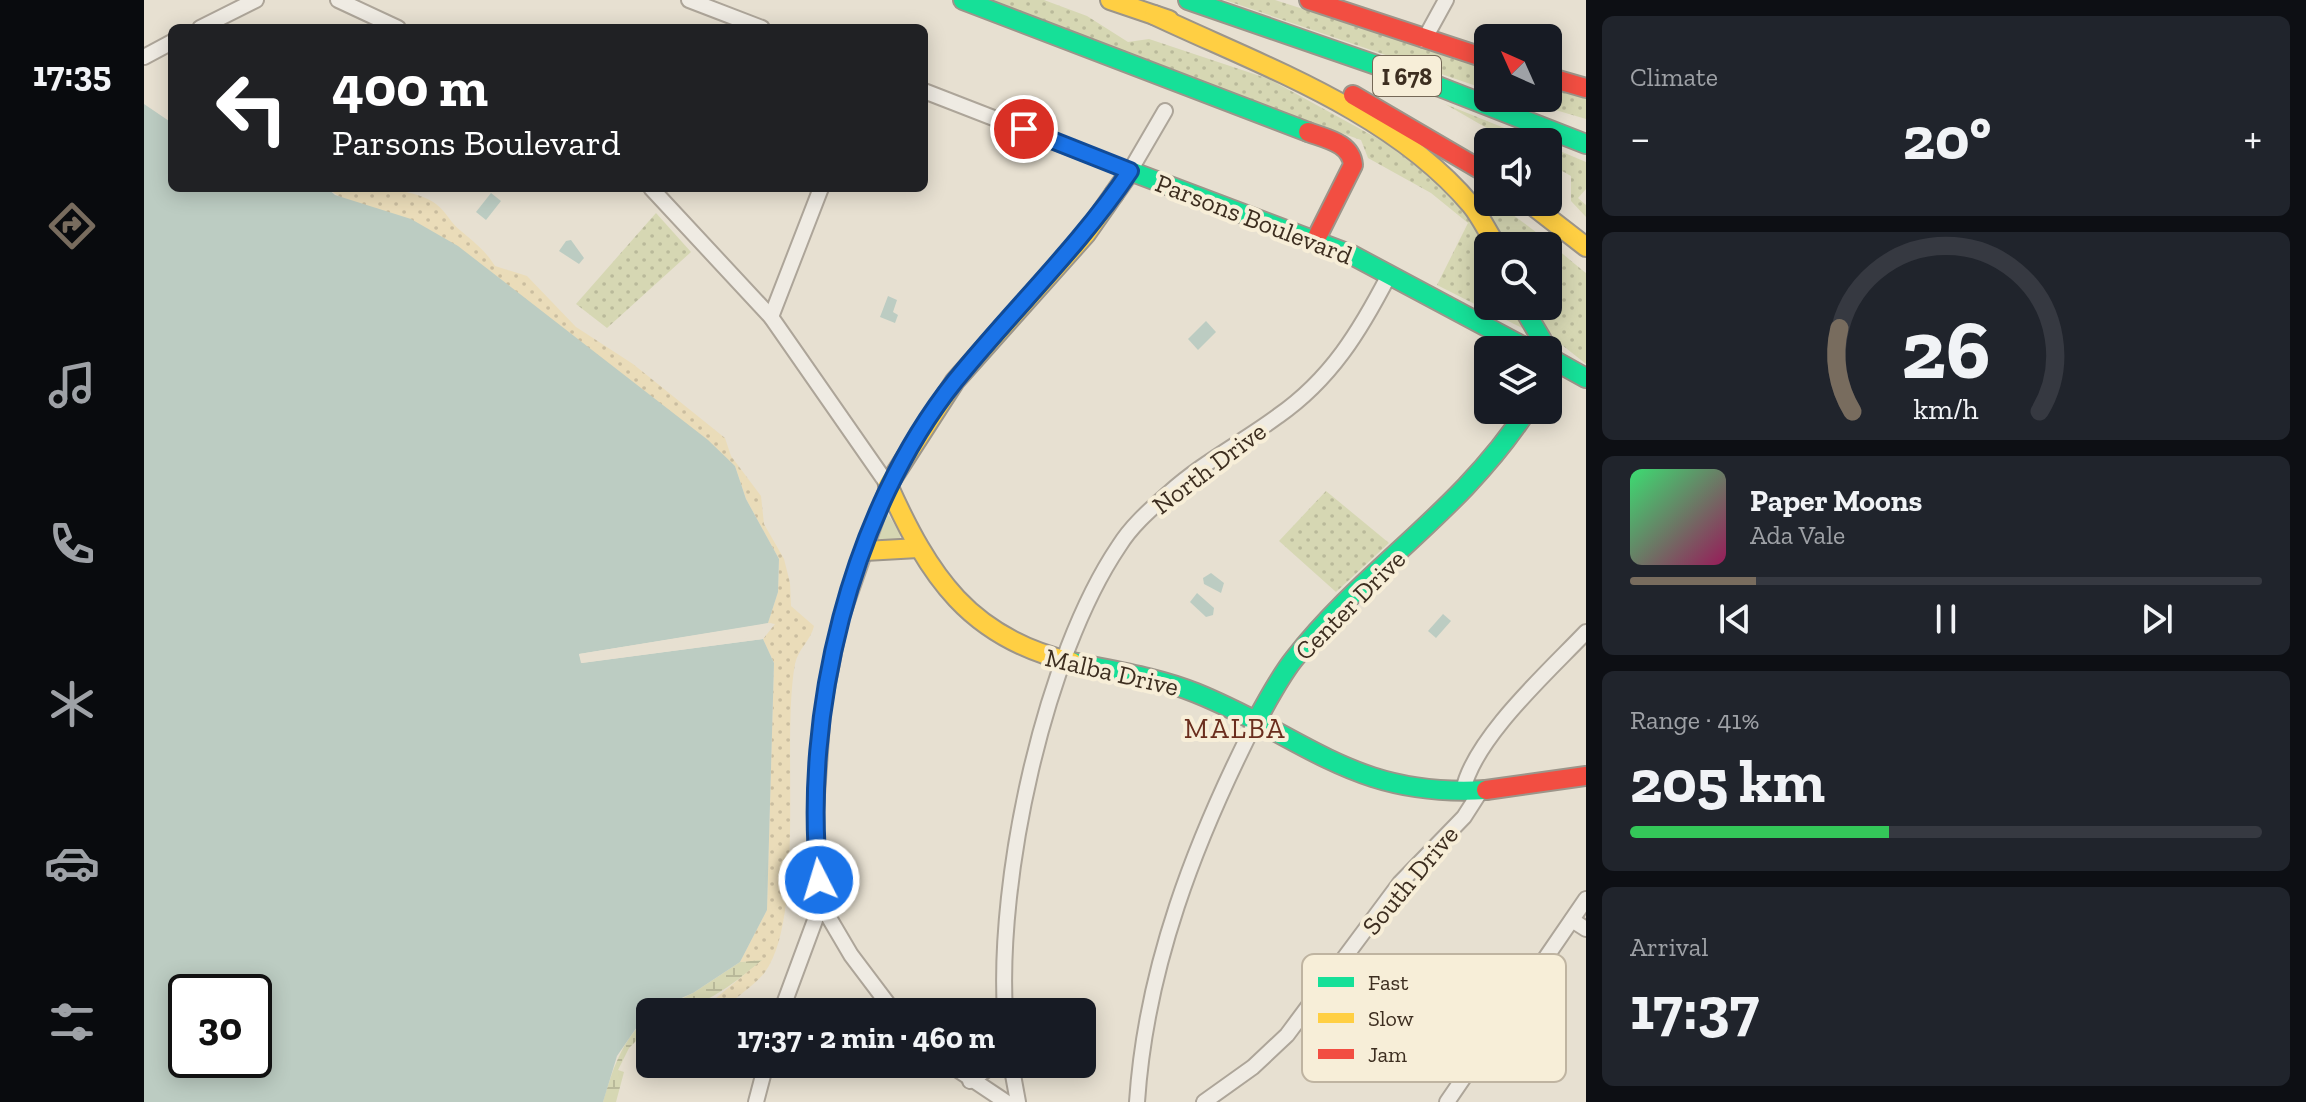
<!DOCTYPE html>
<html lang="en">
<head>
<meta charset="utf-8">
<style>
	body { margin:0; font-family:"Zilla Slab",serif; background:#20242c; color:#f1f3f6; height:100vh; display:flex; flex-direction:column; font-size:30px; white-space:nowrap }
	* { box-sizing:border-box; margin:0 }
	p { font-size:26px; color:#9ea1a6 }
	.icon { flex:none; width:44px; height:44px; fill:none; stroke:currentColor; stroke-width:2; stroke-linecap:round; stroke-linejoin:round }
	.map { position:relative; flex:1; overflow:hidden }
	.drawer { display:flex; flex-direction:column; gap:16px; padding:16px; background:#0d0f14; width:720px }
	.drawer>* { flex:none }
	.top-card { position:absolute; left:24px; top:24px; width:760px; height:168px; border-radius:12px; box-shadow:0 4px 20px #0003; background:#202124; color:#fff; overflow:hidden }
	.needle { width:52px; rotate:315deg }
	.tools { position:absolute; left:1330px; top:24px; display:grid; gap:16px }
	.tools a { display:grid; place-items:center; width:88px; height:88px; border-radius:12px; background:#171b24; box-shadow:0 4px 20px #0003; font-size:40px }
	.speed { position:absolute; left:24px; top:974px; display:flex; gap:16px; font-size:40px; font-weight:700; text-align:center }
	.speed>* { display:grid; place-content:center; width:104px; height:104px; border-radius:50%; background:#171b24; box-shadow:0 4px 20px #0003; line-height:1 }
	.speed .limit { border:4px solid #111; border-radius:12px; background:#fff; color:#111 }
	.pin { position:absolute; display:grid; place-items:center; width:68px; height:68px; color:#fff; margin:-34px; border:4px solid #fff; border-radius:50%; box-shadow:0 2px 8px #0007 }
	.me { position:absolute; width:88px; margin:-44px; rotate:355deg; stroke-linejoin:round; filter:drop-shadow(0 0 6px #0008) }
	.turn { display:flex; align-items:center; gap:28px; height:168px; padding:0 32px; font-size:36px }
	.turn .icon { width:104px; height:104px; stroke-width:2.5 }
	.turn b { display:block; font-size:56px; line-height:68px }
	.big { font-size:60px; font-weight:800; line-height:1.1 }
	.drawer .card { flex:1; display:flex; flex-direction:column; justify-content:center; gap:12px; min-width:0; padding:0 28px; border-radius:12px; background:#20242c }
	.drawer .dial { align-items:center; gap:0 }
	.dial svg { height:208px; overflow:visible; fill:none; stroke:#363941; stroke-width:7; stroke-linecap:round; text-anchor:middle }
	.dial text { fill:#f1f3f6; stroke:none }
	.song { display:flex; align-items:center; gap:24px }
	.cover { width:96px; height:96px; border-radius:12px; background:linear-gradient(135deg,hsl(140 70% 55%),hsl(330 70% 35%)) }
	.played { height:8px; border-radius:4px; background:linear-gradient(90deg,#786c5e 20%,#363941 20%) }
	.keys { display:flex; justify-content:space-around; direction:ltr }
	.heat { display:flex; justify-content:space-between; align-items:center; font-size:44px; direction:ltr }
	.charge { height:12px; border-radius:6px; background:linear-gradient(90deg,#34c759 41%,#363941 0) }
	.trip { position:absolute; left:492px; top:998px; width:460px; height:80px; border-radius:12px; background:#171b24; box-shadow:0 4px 20px #0003; font-weight:800; line-height:80px; text-align:center }
	main { display:flex; flex:1; min-height:0 }
	.tab-bar { display:flex; flex-direction:column; width:144px; justify-content:space-around; align-items:center; background:#090b0e; color:#9ea1a6 }
	.tab-bar .icon { width:56px; height:56px }
	.tab-bar .on { color:#786c5e }
	.tab-bar b { font-size:36px; color:#f1f3f6 }
	.map>svg:first-child { display:block }
	.grass { fill:url(#grass-dots) }
	.wetland { fill:url(#wetland-marsh) }
	.sand { fill:url(#sand-dots) }
	.park { fill:url(#park-tufts) }
	.water { fill:#bcccc2; fill-rule:evenodd }
	.pier { fill:#e7e0d1 }
	.lines { fill:none; stroke-linecap:round; stroke-linejoin:round }
	.street-casing { stroke:#ada599; stroke-width:18 }
	.fast-casing { stroke:#9c958a; stroke-width:22 }
	.slow-casing { stroke:#9c958a; stroke-width:22 }
	.jam-casing { stroke:#9c958a; stroke-width:22 }
	.street { stroke:#efebe3; stroke-width:14 }
	.fast { stroke:#16e098; stroke-width:18 }
	.slow { stroke:#ffcf43; stroke-width:18 }
	.jam { stroke:#f24e42; stroke-width:18 }
	.route-casing { stroke:#114b97; stroke-width:20 }
	.route { stroke:#1a73e8; stroke-width:14 }
	.labels { text-anchor:middle; dominant-baseline:central; stroke-width:8; stroke-linejoin:round; paint-order:stroke }
	.shield { fill:#f7eed8; stroke:#756857; stroke-width:2 }
	.shield-label { font-size:24px; font-weight:bold; fill:#3d2e20 }
	.street-label { font-size:26px; fill:#3d2e20; stroke:#f7eed8 }
	.neighbourhood-label { font-size:28px; letter-spacing:2px; fill:#6b2e1e; stroke:#f7eed8 }
	.key { fill:#f7eed8; stroke:#bfb4a1; stroke-width:2 }
	.key-label { font-size:22px; fill:#3d2e20 }
</style>
</head>
<body>
<main>
<nav class="tab-bar">
<b>17:35</b>
<svg class="icon on" aria-label="directions" viewBox="0 0 24 24"><path d="M12 3l9 9-9 9-9-9zM9 14v-3h6M13 9l2 2-2 2"/></svg>
<svg class="icon" aria-label="music" viewBox="0 0 24 24"><path d="M9 18V5l10-2v13"/><circle cx="6" cy="18" r="3"/><circle cx="16" cy="16" r="3"/></svg>
<svg class="icon" aria-label="phone" viewBox="0 0 24 24"><path d="M5 4h4l2 5-3 2q2 4 5 5l2-3 5 2v4C11 20 4 13 5 4z"/></svg>
<svg class="icon" aria-label="climate" viewBox="0 0 24 24"><path d="M12 3v18M4 7l16 10M4 17L20 7"/></svg>
<svg class="icon" aria-label="car" viewBox="0 0 24 24"><path d="M5 17H2v-5l4-1 3-4h7l3 4 3 1v5h-3M9 17h6M6 11h13"/><circle cx="7" cy="17" r="2"/><circle cx="17" cy="17" r="2"/></svg>
<svg class="icon" aria-label="filters" viewBox="0 0 24 24"><path d="M4 7h16M4 17h16"/><circle cx="9" cy="7" r="2"/><circle cx="15" cy="17" r="2"/></svg>
</nav>
<div class="map">
<svg width="1442" height="1102" viewBox="0 0 1442 1102">
	<defs>
		<pattern id="grass-dots" width="8" height="8" patternUnits="userSpaceOnUse" patternTransform="scale(2)"><rect width="8" height="8" fill="#d6d7b3"/><path d="M2 2h.1M6 6h.1" fill="none" stroke="#b9b99a" stroke-width="1.8" stroke-linecap="round"/></pattern>
		<pattern id="wetland-marsh" width="20" height="14" patternUnits="userSpaceOnUse" patternTransform="scale(2)"><rect width="20" height="14" fill="#d6d7b3"/><path d="M1 5h8M5 5V1M11 12h8M15 12V8" fill="none" stroke="#b9b99a"/></pattern>
		<pattern id="sand-dots" width="8" height="8" patternUnits="userSpaceOnUse" patternTransform="scale(2)"><rect width="8" height="8" fill="#eadcb9"/><path d="M2 2h.1M6 6h.1" fill="none" stroke="#cabd9f" stroke-width="1.8" stroke-linecap="round"/></pattern>
		<pattern id="park-tufts" width="24" height="20" patternUnits="userSpaceOnUse" patternTransform="scale(2)"><rect width="24" height="20" fill="#d6d7b3"/><path d="M3 7l-1-3M5 7V3M7 7l1-3M15 17l-1-3M17 17v-4M19 17l1-3" fill="none" stroke="#b9b99a"/></pattern>
	</defs>
	<rect width="100%" height="100%" fill="#e7e0d1"/>
	<g class="grass">
		<path d="M845,0H900L943,16L984,42L1005,39L1125,79L1240,142L1314,198L1344,252V306H1368L1380,329L1293,285L1324,223L1287,193L1224,158L1217,140L1062,85Z"/>
		<path d="M1081,0H1131L1344,68V90Z"/>
		<path d="M1404,87L1442,99V119L1371,98H1404Z"/>
		<path d="M1301,104L1395,142H1367Z"/>
		<path d="M1404,146L1442,162V189L1434,198L1442,205V217L1427,201V176L1404,163Z"/>
		<path d="M1330,187L1344,198V202C1361,203 1425,260 1442,273V364L1413,341L1386,306H1404V246H1364Z"/>
		<path d="M512,213L547,252L463,328L432,304Z"/>
		<path d="M1182,491L1245,543L1192,592L1135,541Z"/>
	</g>
	<g class="wetland">
		<path d="M620,959C586,986 556,1012 511,1012L549,993L596,962Z"/>
		<path d="M506,1016V1027L485,1048L474,1070L480,1072L472,1102H459C469,1069 478,1038 506,1016Z"/>
	</g>
	<path class="sand" d="M183,188C214,188 265,185 292,204C302,211 307,224 317,231C333,245 339,248 351,266L383,276L432,327L489,364L581,438L587,456L617,496L620,524L640,559L646,583L647,606L670,626C667,640 654,649 651,664C637,739 662,916 621,972C613,983 599,992 589,1001L572,998L618,960L596,962L623,910L630,663L619,639L631,624L624,623L634,592L635,559L602,499L591,466Z"/>
	<path class="park" d="M742,511L757,535L755,541L734,544L731,538Z"/>
	<g class="water">
		<path d="M0,104L28,123V188H183L191,195L267,219L314,246L564,440L591,466L602,499L635,559L634,592L624,623L435,654L438,663L619,639L630,663L623,910L596,962L549,993L506,1012L495,1024L473,1056L459,1102H0ZM42,992H110V1060H42Z"/>
		<path d="M347,193L357,201L342,220L332,212Z"/>
		<path d="M427,240L440,258L435,264L415,251L422,241Z"/>
		<path d="M744,296L753,300L749,312L754,315L751,323L736,317Z"/>
		<path d="M1062,321L1072,332L1054,350L1044,339Z"/>
		<path d="M1067,573L1080,583L1077,593L1060,584L1059,578Z"/>
		<path d="M1053,593L1070,608L1069,615L1062,617L1046,602Z"/>
		<path d="M1299,614L1307,621L1292,638L1284,631Z"/>
	</g>
	<path class="pier" d="M628,623L625,627L440,657L621,636L619,639L437,663L435,654Z"/>
	<g class="lines">
		<g class="street-casing">
			<g id="street">
				<path d="M194,0L254,28"/>
				<path d="M545,0L618,28"/>
				<path d="M56,28L112,0"/>
				<path d="M1280,40L1302,0"/>
				<path d="M0,57L28,42"/>
				<path d="M780,91L986,171L1021,111"/>
				<path d="M507,188L627,317L744,485L696,622L679,709L671,823L677,904L707,955L750,1012"/>
				<path d="M627,317L677,188"/>
				<path d="M1319,791C1329,739 1406,670 1442,632"/>
				<path d="M1428,920L1442,929"/>
				<path d="M637,1012L677,904"/>
				<path d="M861,1012C853,878 900,657 975,546C988,525 1007,509 1025,493C1058,463 1099,442 1134,416C1187,379 1216,331 1245,275"/>
				<path d="M805,1064L862,1102"/>
				<path d="M867,1064L874,1102"/>
				<path d="M826,1081L851,1064"/>
				<path d="M612,1102L622,1064"/>
				<path d="M993,1102C1002,967 1051,841 1112,721"/>
				<path d="M1060,1102L1109,1067L1143,1035L1256,883L1320,817L1336,792"/>
				<path d="M1303,1102L1442,899"/>
			</g>
		</g>
		<g class="fast-casing">
			<g id="fast">
				<path d="M819,0L1164,132"/>
				<path d="M1044,0L1296,87L1442,144"/>
				<path d="M970,194L986,171L1208,255L1386,350"/>
				<path d="M1378,306L1410,360"/>
				<path d="M1404,357L1442,378"/>
				<path d="M928,662C970,671 1012,677 1052,693C1163,738 1210,798 1342,790"/>
				<path d="M1112,721C1124,700 1135,678 1150,659C1222,567 1317,512 1383,410"/>
			</g>
		</g>
		<g class="slow-casing">
			<g id="slow">
				<path d="M966,0L1025,20"/>
				<path d="M1010,15C1118,66 1248,111 1327,205C1337,217 1344,233 1353,246"/>
				<path d="M1384,202L1442,247"/>
				<path d="M721,551L774,548"/>
				<path d="M928,662C825,638 785,576 744,485L811,381L942,234L970,194"/>
			</g>
		</g>
		<g class="jam-casing">
			<g id="jam">
				<path d="M1165,0L1344,59"/>
				<path d="M1404,77L1442,88"/>
				<path d="M1209,95L1344,174"/>
				<path d="M1164,132C1183,139 1207,143 1209,165L1171,241"/>
				<path d="M1342,790L1442,776"/>
			</g>
		</g>
		<use href="#street" class="street"/>
		<use href="#fast" class="fast"/>
		<use href="#slow" class="slow"/>
		<use href="#jam" class="jam"/>
	</g>
	<g class="lines">
		<g class="route-casing">
			<path id="route" d="M675,880C658,714 706,513 811,381C869,309 935,247 986,171L880,129"/>
		</g>
		<use href="#route" class="route"/>
	</g>
	<g class="labels">
		<rect class="shield" x="1229" y="56" width="68" height="40" rx="6"/>
		<g class="shield-label">
			<text x="1263" y="76">I 678</text>
		</g>
		<g class="street-label">
			<text transform="translate(1110 219) rotate(21)">Parsons Boulevard</text>
			<text transform="translate(1065 468) rotate(-37)">North Drive</text>
			<text transform="translate(1206 605) rotate(-45)">Center Drive</text>
			<text transform="translate(968 672) rotate(13)">Malba Drive</text>
			<text transform="translate(1266 880) rotate(-50)">South Drive</text>
		</g>
		<g class="neighbourhood-label">
			<text x="1091" y="728">MALBA</text>
		</g>
	</g>
	<rect x="1158" y="954" width="264" height="128" rx="12" class="key"/>
	<rect x="1174" y="977" width="36" height="10" fill="#16e098"/>
	<rect x="1174" y="1013" width="36" height="10" fill="#ffcf43"/>
	<rect x="1174" y="1049" width="36" height="10" fill="#f24e42"/>
	<g class="key-label">
		<text x="1224" y="990">Fast</text>
		<text x="1224" y="1026">Slow</text>
		<text x="1224" y="1062">Jam</text>
	</g>
</svg>
<div class="tools">
<a><svg class="needle" viewBox="-14 -14 28 28"><path d="M0-13l5 13h-10z" fill="#e53935"/><path d="M0 13l5-13h-10z" fill="#9ea1a6"/></svg></a>
<a><svg class="icon" aria-label="sound" viewBox="0 0 24 24"><path d="M4 9h4l5-4v14l-5-4H4zM17 9q2 3 0 6"/></svg></a>
<a><svg class="icon" aria-label="search" viewBox="0 0 24 24"><circle cx="10" cy="10" r="6"/><path d="M15 15l6 6"/></svg></a>
<a><svg class="icon" aria-label="layers" viewBox="0 0 24 24"><path d="M12 4l9 5-9 5-9-5zM3 14l9 5 9-5"/></svg></a>
</div>
<div class="speed"><div class="limit">30</div></div>
<div class="pin" style="left:880px;top:129px;background:#d93025"><svg class="icon" aria-label="arrive" viewBox="0 0 24 24"><path d="M6 21V4h12l-3 4 3 4H6"/></svg></div>
<svg class="me" style="left:675px;top:880px" viewBox="-20 -20 40 40"><circle r="17" fill="#1a73e8" stroke="#fff" stroke-width="3"/><path d="M0-11L8 9 0 5-8 9z" fill="#fff"/></svg>
<div class="trip">17:37 · 2 min · 460 m</div>
<div class="top-card">
<div class="turn"><svg class="icon" aria-label="left" viewBox="0 0 24 24"><path d="M17 20v-9H6M10 6l-5 5 5 5"/></svg><div><b>400 m</b>Parsons Boulevard</div></div>
</div>
</div>
<section class="drawer">
<div class="card"><p>Climate</p>
<div class="heat"><a>−</a><b class="big">20°</b><a>+</a></div>
</div>
<div class="card dial"><svg viewBox="0 0 100 80">
<path d="M14 69A42 42 0 1 1 86 69"/>
<path d="M14 69A42 42 0 0 1 9 37" stroke="#786c5e"/>
<text x="50" y="56" font-size="32" font-weight="700">26</text>
<text x="50" y="72" font-size="11">km/h</text>
</svg></div>
<div class="card">
<div class="song"><i class="cover"></i><div><b>Paper Moons</b><p>Ada Vale</p></div></div>
<div class="played"></div>
<div class="keys"><svg class="icon" aria-label="previous" viewBox="0 0 24 24"><path d="M18 5L8 12l10 7zM5 5v14"/></svg><svg class="icon" aria-label="pause" viewBox="0 0 24 24"><path d="M8 5v14M16 5v14"/></svg><svg class="icon" aria-label="next" viewBox="0 0 24 24"><path d="M6 5l10 7-10 7zM19 5v14"/></svg></div>
</div>
<div class="card"><p>Range · 41%</p><b class="big">205 km</b><div class="charge"></div></div>
<div class="card"><p>Arrival</p><b class="big">17:37</b></div>
</section>
</main>
</body>
</html>
